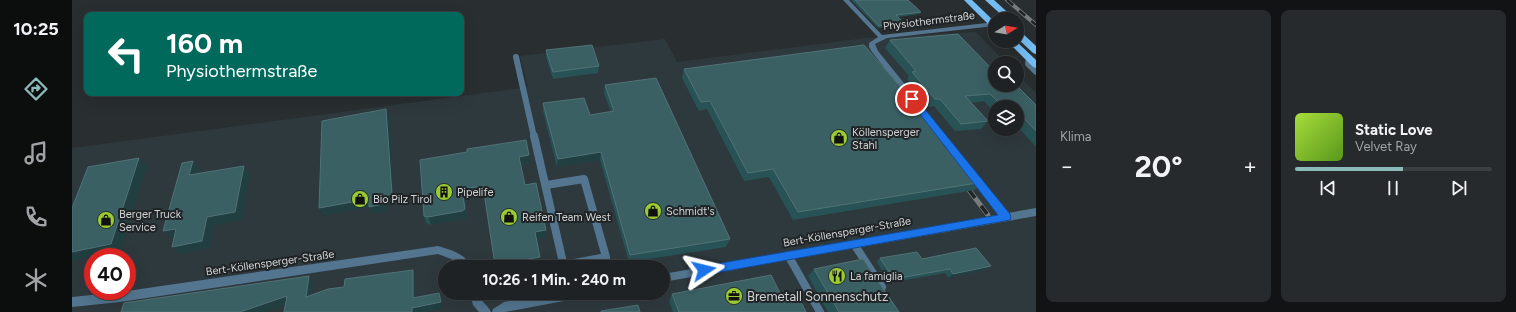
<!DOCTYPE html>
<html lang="de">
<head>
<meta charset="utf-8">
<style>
	body { margin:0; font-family:Figtree,sans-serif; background:#272a2c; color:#f1f3f6; height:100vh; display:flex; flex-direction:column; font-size:15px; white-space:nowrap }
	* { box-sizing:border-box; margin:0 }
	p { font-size:13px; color:#a1a4a6 }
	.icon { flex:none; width:22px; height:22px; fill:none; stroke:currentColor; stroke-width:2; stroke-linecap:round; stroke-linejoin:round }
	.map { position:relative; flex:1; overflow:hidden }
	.details { display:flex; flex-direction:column; gap:10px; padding:10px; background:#111314; width:480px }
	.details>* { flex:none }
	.guide { position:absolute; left:12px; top:12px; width:380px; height:84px; border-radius:8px; box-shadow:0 4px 16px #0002,0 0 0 1px #3c3f41; background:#00695c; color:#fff; overflow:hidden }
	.needle { width:26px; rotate:79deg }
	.fabs { position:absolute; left:916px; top:12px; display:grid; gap:8px }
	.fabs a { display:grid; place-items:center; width:36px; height:36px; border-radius:50%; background:#1f2224; box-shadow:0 4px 16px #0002,0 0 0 1px #3c3f41; font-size:20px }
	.speed { position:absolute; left:12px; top:248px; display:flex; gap:8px; font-size:20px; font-weight:700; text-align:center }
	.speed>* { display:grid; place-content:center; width:52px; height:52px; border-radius:50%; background:#1f2224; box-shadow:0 4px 16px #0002,0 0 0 1px #3c3f41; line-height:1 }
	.speed .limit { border:6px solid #d22; background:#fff; color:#111 }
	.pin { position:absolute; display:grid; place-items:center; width:34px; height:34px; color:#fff; margin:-17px; border:2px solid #fff; border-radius:50%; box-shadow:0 1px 4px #0007 }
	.me { position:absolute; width:44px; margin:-22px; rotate:80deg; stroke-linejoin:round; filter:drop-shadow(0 0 3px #0008) }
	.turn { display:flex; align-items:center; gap:14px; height:84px; padding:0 16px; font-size:18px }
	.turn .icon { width:52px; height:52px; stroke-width:2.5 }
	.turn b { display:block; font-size:28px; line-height:34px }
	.big { font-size:30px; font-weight:700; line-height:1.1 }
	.details .tile { flex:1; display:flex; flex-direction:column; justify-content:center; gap:6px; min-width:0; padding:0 14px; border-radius:8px; background:#272a2c }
	.song { display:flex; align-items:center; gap:12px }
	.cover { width:48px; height:48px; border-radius:6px; background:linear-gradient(135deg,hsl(80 70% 55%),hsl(90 70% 35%)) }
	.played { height:4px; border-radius:2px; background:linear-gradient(90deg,#8bbbb9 55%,#3c3f41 55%) }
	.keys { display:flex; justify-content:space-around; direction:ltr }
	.heat { display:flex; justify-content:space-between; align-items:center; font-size:22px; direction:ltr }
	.details .tiles { flex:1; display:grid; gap:10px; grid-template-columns:repeat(2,1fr) }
	.trip { position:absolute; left:366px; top:260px; width:232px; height:40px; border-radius:20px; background:#1f2224; box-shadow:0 4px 16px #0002,0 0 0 1px #3c3f41; font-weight:700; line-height:40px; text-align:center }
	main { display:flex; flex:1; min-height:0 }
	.tab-bar { display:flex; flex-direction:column; width:72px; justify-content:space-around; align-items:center; background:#0c0e0e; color:#a1a4a6 }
	.tab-bar .icon { width:28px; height:28px }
	.tab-bar .active { color:#8bbbb9 }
	.tab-bar b { font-size:18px; color:#f1f3f6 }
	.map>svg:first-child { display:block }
	.built { fill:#2e393e; fill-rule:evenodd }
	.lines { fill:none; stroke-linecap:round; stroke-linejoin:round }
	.service-far1 { stroke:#53758f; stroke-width:6 }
	.service { stroke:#53758f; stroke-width:8 }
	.minor { fill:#53758f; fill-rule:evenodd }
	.tertiary { fill:#53758f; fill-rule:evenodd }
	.primary { fill:#74bcf2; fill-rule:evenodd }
	.rail-far1-casing { stroke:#787c7d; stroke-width:4 }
	.rail-casing { stroke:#787c7d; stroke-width:5 }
	.rail-far1 { stroke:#202426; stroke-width:2.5; stroke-dasharray:8; stroke-linecap:butt }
	.rail { stroke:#202426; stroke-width:3.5; stroke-dasharray:10; stroke-linecap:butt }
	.wall { fill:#285356 }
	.shaded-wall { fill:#213e41 }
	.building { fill:#3a6064; stroke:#517276 }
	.route { fill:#1a73e8; stroke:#114b97 }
	.labels { text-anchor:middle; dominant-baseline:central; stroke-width:4; stroke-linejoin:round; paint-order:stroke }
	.street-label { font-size:11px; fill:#d0d3d4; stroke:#202426 }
	.poi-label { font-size:11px; fill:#d0d3d4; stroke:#202426; text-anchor:start }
	.near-poi-label { font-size:13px; fill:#d0d3d4; stroke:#202426; text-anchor:start }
</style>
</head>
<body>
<main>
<nav class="tab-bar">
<b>10:25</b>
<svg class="icon active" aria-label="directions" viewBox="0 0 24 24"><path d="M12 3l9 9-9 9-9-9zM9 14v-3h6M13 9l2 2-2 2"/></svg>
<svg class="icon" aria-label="music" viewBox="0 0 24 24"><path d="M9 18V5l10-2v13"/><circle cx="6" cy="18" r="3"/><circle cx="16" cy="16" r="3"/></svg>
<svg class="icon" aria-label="phone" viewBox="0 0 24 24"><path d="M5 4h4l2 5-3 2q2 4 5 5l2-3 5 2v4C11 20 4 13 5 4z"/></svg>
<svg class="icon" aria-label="climate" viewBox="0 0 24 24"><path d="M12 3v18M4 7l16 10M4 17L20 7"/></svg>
</nav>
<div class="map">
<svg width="964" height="312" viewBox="0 0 964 312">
	<rect width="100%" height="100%" fill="#292e30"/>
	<path class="built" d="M904,32L934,63H923V85H945V74L964,93V312H0V148L456,87L448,56L593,39L605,62L794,38ZM923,107H945V129H923ZM21,257H55V291H21ZM373,267H591V293H373Z"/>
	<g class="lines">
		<g class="service-far1">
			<path d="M444,57L462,137"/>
			<path d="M957,58L956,64L964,72"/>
		</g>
		<g class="service">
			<path d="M462,136L492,267"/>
			<path d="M474,185L512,179L534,257L492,265"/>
			<path d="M782,244L810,287"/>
			<path d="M716,255L748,312"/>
		</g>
		<g class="minor">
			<path d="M771,0H777L810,35L923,22V26L815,38L803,44L806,51L861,119L862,121L858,124L855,123L800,52L797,47V43L806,37Z"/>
			<path d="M902,174L905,175L937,214L938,217L937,220L934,221L931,220L899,179L898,177L899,175Z"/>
			<path d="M366,246C379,250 394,254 400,267H390L379,259L366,254L48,302L0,307V297L48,292Z"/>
			<path d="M398,293H408C409,304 415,303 419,312H407L401,305Z"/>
		</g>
		<g class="tertiary">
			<path d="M964,208V216L591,282V274Z"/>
			<path d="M483,293H513L511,296L508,298L433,312H420L421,309L432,302Z"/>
		</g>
		<g class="primary">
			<path d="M892,0H900L923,22V28H920Z"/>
			<path d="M913,0H922L943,19H934Z"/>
			<path d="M945,30L948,31L964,46V54L961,53L945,38Z"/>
			<path d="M935,41H944L964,60V68L961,67Z"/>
		</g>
		<g class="rail-far1-casing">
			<path id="rail-far1" d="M935,0L964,25"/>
		</g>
		<g class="rail-casing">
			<path id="rail" d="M897,190L916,215"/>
		</g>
		<use href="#rail-far1" class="rail-far1"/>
		<use href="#rail" class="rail"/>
	</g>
	<g class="wall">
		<path d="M779,0H836L849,12L847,14L826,17L831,22L830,25L806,28Z"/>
		<path d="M818,40L917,66L964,105V147L945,126V107H923V112H922L912,101L899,103L916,121L909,129L883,131L862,106L857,107L835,79L837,76L813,48Z"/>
		<path d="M474,50L527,66L526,73L481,79L474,57Z"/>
		<path d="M612,69L911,182L903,190L721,220L697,177L672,181L635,109L627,111L610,78Z"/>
		<path d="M533,85L658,239L654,247L557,262L528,160L485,167L471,111V103L518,115L539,112L532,93Z"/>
		<path d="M395,152L458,163L448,165L453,185L474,230V237L464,239L468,257L469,263L450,267H424L412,193L392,196L395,216L392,219L359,225L354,223L352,216Z"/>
		<path d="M808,258L850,259L919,266L913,270L876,278L873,273L817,283L805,262Z"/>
		<path d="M742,269L827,312H756L736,276Z"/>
		<path d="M600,294L711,299L734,312H601L597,301Z"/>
	</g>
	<g class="shaded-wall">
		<path d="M314,109L317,118L323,202L314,204V212L301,214L298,207L251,216L247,208Z"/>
		<path d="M529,152L528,160L485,167L486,159Z"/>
		<path d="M457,155L458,163L447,165V157Z"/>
		<path d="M67,158L75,166L48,251L0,261V252Z"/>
		<path d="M121,161L128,170L124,184L117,175Z"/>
		<path d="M172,166L178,174L170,220L142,225L137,248L108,254L100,247L135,217Z"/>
		<path d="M390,189L395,216L392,219L359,225L356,217Z"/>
		<path d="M104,229L112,236L99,238L91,231Z"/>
		<path d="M474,230V237L463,240V232Z"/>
		<path d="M468,257L469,263L450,267H424L423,265Z"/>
		<path d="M919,266L913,270L876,278L881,274Z"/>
		<path d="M341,270L344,277V305L341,298Z"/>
		<path d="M237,276L242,282L239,303L234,297Z"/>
		<path d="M367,293L369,300L371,308L354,312H340V308Z"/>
		<path d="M215,296L221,302L193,312H168Z"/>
	</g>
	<g class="building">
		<path d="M783,0H836L849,12L824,15L831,22L807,26Z"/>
		<path d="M886,34L917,66L923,65V85H944L964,105V131L945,111V107H941L938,104L929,105L918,94L893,96L916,121L889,124L868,99H863L840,72L844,71L818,40Z"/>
		<path d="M520,45L527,66L481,72L474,50Z"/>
		<path d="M792,45L911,182L726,212L701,169L676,173L638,101L629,102L612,69Z"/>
		<path d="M584,78L658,239L558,255L529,152L486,159L471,103L512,98L518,115L542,111L533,85Z"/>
		<path d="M314,109L320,194L311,196V204L297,207V199L247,208L250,121Z"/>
		<path d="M454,140L457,155L447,157L453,185L464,183L474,230L463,232L468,257L423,265L411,186L390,189L393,209L390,211L356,217L352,216L348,160L395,152V149Z"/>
		<path d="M67,158L39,244L0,252V208L16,167Z"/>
		<path d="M121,161L117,175L172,166L163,212L135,217L130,241L100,247L104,229L91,231L110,163Z"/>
		<path d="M904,248L919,266L881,274L878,269L822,279L808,258L845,252L850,259Z"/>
		<path d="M791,259L827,312H767L742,269Z"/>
		<path d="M341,270V298L367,293L369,302L340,308V312H212L215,296L168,312H49L52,303L237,276L234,297L256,289L272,287L273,279Z"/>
		<path d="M699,275L711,299L726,296L734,312H607L600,294Z"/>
		<path d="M566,305L568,312H529V311Z"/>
	</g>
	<path class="route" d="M840,96L843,97L938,214L939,217L938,220L632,275L628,274L627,270L628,267L632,266L926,215L838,101L836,99L838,97Z"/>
	<defs>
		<g id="shop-disc" transform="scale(0.9)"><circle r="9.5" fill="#9bcb33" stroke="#202426"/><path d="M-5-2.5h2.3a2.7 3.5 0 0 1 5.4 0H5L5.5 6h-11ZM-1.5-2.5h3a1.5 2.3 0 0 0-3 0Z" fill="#111"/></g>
		<g id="building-disc" transform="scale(0.9)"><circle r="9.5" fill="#9bcb33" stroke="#202426"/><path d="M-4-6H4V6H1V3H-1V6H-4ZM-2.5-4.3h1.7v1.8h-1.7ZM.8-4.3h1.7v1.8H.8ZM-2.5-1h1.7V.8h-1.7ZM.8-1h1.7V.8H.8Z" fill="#111"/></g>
		<g id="restaurant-disc" transform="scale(0.9)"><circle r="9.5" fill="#9bcb33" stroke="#202426"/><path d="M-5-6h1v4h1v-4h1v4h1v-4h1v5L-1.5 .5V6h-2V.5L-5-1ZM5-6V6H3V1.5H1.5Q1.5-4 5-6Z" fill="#111"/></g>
		<g id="office-disc" transform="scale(0.9)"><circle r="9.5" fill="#9bcb33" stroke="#202426"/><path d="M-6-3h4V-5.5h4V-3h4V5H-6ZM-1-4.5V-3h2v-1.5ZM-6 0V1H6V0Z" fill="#111"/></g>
	</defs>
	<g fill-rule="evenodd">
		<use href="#shop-disc" x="767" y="138"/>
		<use href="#building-disc" x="372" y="192"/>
		<use href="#shop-disc" x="288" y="199"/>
		<use href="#shop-disc" x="581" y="211"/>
		<use href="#shop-disc" x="437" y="217"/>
		<use href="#shop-disc" x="34" y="220"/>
		<use href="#restaurant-disc" x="765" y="276"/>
		<use href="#office-disc" x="662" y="296"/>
	</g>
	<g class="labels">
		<g class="street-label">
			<text transform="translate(857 21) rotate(-7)">Physiothermstraße</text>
			<text transform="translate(775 232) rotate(-10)">Bert-Köllensperger-Straße</text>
			<text transform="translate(198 263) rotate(-8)">Bert-Köllensperger-Straße</text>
		</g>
		<g class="poi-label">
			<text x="780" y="132">Köllensperger<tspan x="780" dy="13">Stahl</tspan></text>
			<text x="385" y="192">Pipelife</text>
			<text x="301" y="199">Bio Pilz Tirol</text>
			<text x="594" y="211">Schmidt's</text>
			<text x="47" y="214">Berger Truck<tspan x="47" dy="13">Service</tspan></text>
			<text x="450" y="217">Reifen Team West</text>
			<text x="778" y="276">La famiglia</text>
		</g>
		<g class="near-poi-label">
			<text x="675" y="296">Bremetall Sonnenschutz</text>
		</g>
	</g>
</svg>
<div class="fabs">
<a><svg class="needle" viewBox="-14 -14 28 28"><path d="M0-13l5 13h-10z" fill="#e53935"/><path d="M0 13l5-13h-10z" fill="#a1a4a6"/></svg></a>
<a><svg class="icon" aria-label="search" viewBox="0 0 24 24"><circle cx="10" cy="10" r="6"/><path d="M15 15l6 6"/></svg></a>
<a><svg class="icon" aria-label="layers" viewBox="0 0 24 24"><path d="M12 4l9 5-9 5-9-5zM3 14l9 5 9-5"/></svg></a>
</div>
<div class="speed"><div class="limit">40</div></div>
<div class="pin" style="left:840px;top:99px;background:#d93025"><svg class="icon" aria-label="arrive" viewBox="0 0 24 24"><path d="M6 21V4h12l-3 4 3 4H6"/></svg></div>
<svg class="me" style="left:632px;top:270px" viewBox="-20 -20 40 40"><path d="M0-17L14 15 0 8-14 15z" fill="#1a73e8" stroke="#fff" stroke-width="4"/></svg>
<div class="trip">10:26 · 1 Min. · 240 m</div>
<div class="guide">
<div class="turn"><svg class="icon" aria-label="left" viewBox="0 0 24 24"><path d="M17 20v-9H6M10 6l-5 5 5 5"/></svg><div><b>160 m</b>Physiothermstraße</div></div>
</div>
</div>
<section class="details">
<div class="tiles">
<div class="tile"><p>Klima</p>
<div class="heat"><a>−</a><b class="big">20°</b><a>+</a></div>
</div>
<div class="tile">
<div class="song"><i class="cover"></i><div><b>Static Love</b><p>Velvet Ray</p></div></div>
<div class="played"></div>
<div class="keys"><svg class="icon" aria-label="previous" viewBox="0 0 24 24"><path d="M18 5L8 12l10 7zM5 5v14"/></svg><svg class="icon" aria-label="pause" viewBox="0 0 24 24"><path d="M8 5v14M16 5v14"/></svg><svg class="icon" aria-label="next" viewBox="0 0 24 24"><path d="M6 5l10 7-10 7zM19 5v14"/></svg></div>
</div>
</div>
</section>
</main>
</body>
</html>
